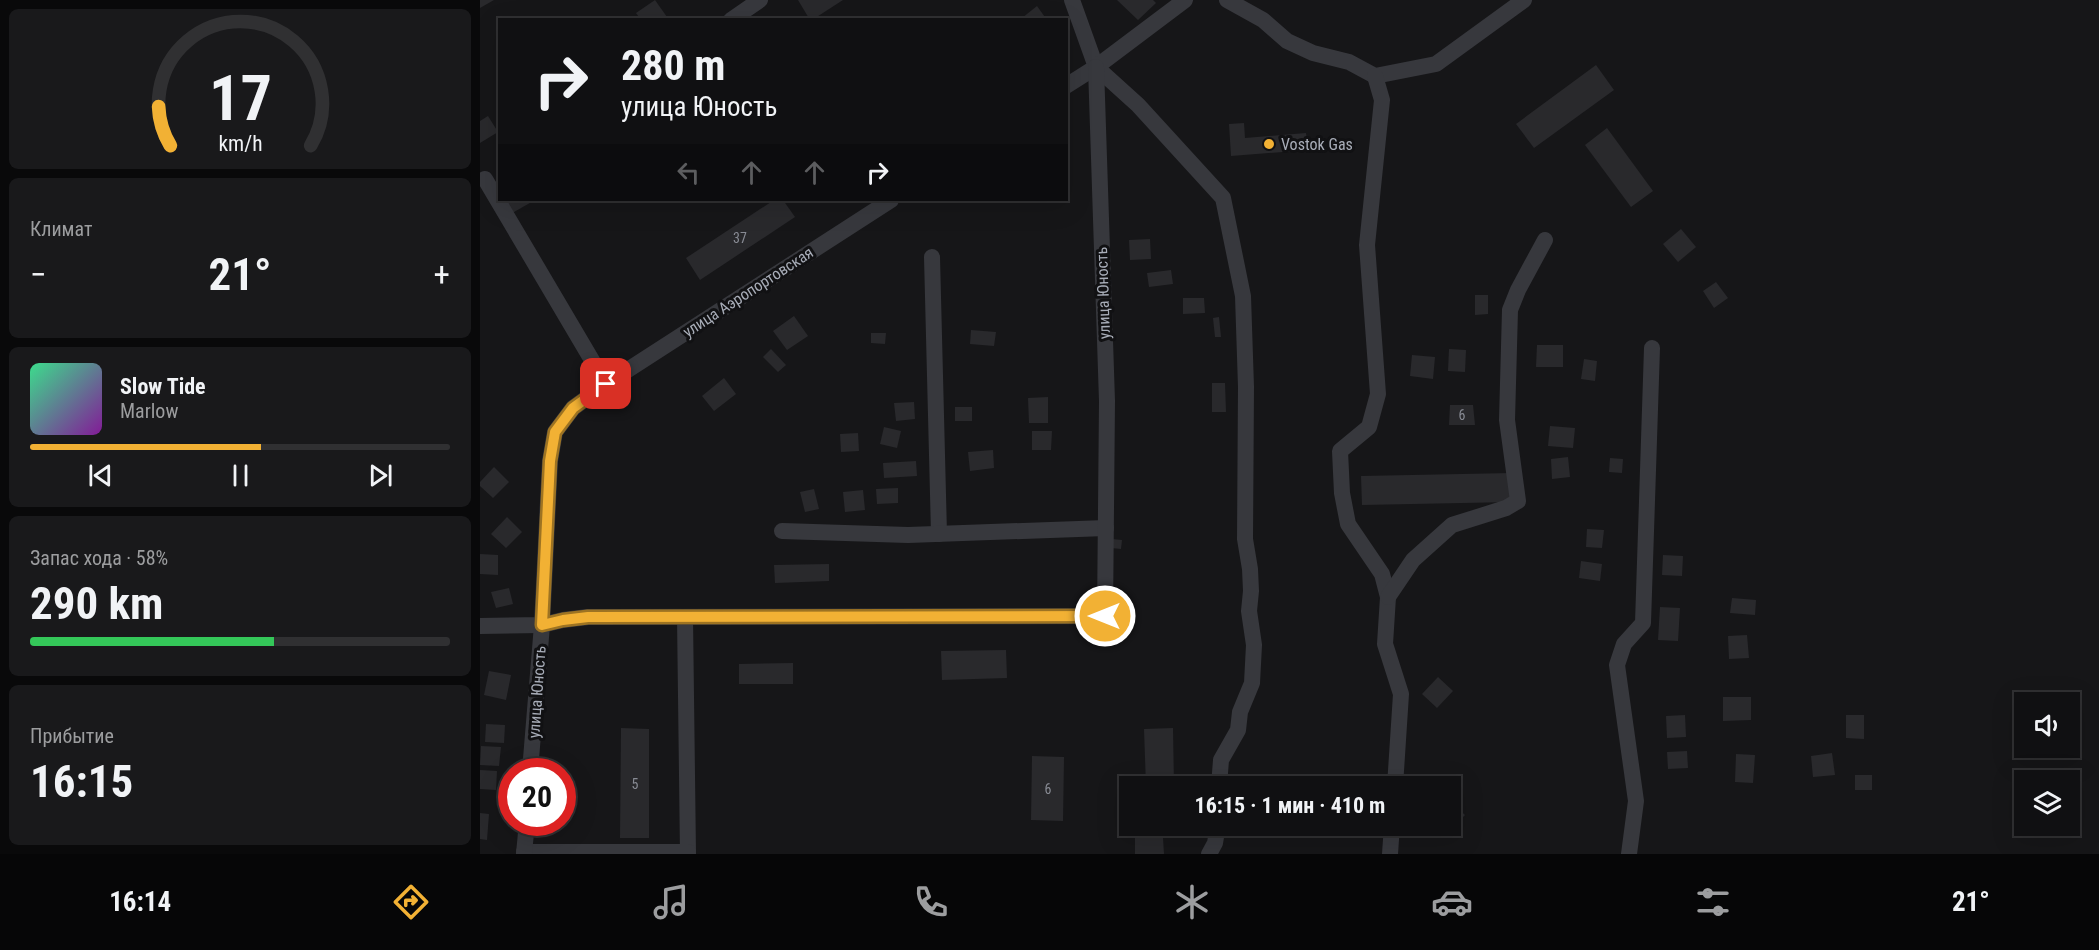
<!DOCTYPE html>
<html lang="ru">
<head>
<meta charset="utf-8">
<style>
	body { margin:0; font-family:"Roboto Condensed",sans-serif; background:#19191b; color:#f1f3f6; height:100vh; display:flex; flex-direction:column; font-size:22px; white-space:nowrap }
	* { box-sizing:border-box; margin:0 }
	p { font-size:20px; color:#9c9d9f }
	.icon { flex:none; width:33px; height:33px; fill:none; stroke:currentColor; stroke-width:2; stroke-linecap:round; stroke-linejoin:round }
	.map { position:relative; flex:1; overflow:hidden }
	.panel { display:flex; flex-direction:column; gap:9px; padding:9px; background:#09090a; width:480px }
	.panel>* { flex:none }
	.banner { position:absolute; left:18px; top:18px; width:570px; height:183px; border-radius:0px; box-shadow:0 6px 24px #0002,0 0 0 2px #303032; background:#101012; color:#f1f3f6; overflow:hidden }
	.tools { position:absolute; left:1534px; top:692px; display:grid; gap:12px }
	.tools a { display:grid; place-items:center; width:66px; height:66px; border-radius:0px; background:#101012; box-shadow:0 6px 24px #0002,0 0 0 2px #303032; font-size:30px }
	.speed { position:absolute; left:18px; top:758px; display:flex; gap:12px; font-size:30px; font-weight:700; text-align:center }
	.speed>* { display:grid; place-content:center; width:78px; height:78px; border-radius:50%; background:#101012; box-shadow:0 6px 24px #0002,0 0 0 2px #303032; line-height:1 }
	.speed .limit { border:9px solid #d22; background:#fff; color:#111 }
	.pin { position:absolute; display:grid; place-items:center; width:51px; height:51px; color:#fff; margin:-26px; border-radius:12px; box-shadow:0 3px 9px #0006 }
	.me { position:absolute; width:66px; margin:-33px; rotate:270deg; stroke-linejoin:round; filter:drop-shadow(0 0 4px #0008) }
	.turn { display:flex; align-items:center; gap:21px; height:126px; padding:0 24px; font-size:27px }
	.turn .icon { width:78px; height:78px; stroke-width:2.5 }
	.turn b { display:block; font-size:42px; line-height:51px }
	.lanes { display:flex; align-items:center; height:57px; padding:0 24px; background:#0003; justify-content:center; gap:30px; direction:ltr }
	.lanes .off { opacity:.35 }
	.big { font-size:45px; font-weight:700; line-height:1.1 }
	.panel .tile { flex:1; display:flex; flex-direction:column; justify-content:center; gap:9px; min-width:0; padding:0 21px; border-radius:9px; background:#19191b }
	.panel .dial { align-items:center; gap:0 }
	.dial svg { height:156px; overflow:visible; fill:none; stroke:#303032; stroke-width:7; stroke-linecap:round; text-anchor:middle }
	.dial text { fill:#f1f3f6; stroke:none }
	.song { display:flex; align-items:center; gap:18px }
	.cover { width:72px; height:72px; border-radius:9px; background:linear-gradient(135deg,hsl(150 70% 55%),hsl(290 70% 35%)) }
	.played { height:6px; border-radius:3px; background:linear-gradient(90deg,#f2b134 55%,#303032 55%) }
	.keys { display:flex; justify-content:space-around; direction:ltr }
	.heat { display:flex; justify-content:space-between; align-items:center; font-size:33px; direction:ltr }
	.charge { height:9px; border-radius:4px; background:linear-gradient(90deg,#34c759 58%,#303032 0) }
	.trip { position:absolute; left:639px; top:776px; width:342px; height:60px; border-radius:0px; background:#101012; box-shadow:0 6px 24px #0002,0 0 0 2px #303032; font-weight:700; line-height:60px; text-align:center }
	.menu { display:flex; height:96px; justify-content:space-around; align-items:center; background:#060607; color:#9c9d9f }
	.menu .icon { width:42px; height:42px }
	.menu .active { color:#f2b134 }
	.menu b { font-size:27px; color:#f1f3f6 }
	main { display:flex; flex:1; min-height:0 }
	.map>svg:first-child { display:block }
	.building { fill:#29292c }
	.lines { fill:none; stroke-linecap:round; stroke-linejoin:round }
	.minor { stroke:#37383d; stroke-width:16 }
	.route-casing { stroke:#9d7322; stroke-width:15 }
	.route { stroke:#f2b134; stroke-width:10 }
	.poi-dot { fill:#f2b134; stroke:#111113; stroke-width:2 }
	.labels { text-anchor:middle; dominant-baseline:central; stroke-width:6; stroke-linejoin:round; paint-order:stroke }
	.number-label { font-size:14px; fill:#888b94 }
	.poi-label { font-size:16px; fill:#a8adb8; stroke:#111113; text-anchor:start }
	.street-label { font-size:16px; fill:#a8adb8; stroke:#111113 }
</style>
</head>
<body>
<main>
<section class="panel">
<div class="tile dial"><svg viewBox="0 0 100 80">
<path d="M14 69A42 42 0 1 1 86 69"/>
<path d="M14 69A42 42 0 0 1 8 49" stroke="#f2b134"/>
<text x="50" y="56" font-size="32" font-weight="700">17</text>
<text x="50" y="72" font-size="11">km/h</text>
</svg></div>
<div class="tile"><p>Климат</p>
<div class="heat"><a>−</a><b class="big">21°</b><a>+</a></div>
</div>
<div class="tile">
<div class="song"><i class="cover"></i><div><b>Slow Tide</b><p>Marlow</p></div></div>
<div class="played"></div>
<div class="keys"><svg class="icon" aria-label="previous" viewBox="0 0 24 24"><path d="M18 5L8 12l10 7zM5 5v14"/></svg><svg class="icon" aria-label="pause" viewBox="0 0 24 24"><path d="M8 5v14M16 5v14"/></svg><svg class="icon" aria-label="next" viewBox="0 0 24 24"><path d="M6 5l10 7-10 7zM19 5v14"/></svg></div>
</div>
<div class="tile"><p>Запас хода · 58%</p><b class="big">290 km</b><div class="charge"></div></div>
<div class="tile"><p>Прибытие</p><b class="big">16:15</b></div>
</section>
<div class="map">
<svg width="1619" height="854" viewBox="0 0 1619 854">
	<rect width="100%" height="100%" fill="#161618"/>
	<g class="building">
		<path d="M0,0H14L0,8Z"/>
		<path d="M175,0L187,17L183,20H161L156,13Z"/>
		<path d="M318,0H363L332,20H330Z"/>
		<path d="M637,0H673L676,3L658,20Z"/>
		<path d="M557,6L567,20H543L542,18Z"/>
		<path d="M1116,65L1134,90L1054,148L1036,124Z"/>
		<path d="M8,116L18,132L0,143V121Z"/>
		<path d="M764,123L765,138L826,133L828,150L751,156L749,124Z"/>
		<path d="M1127,128L1173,191L1151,207L1105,145Z"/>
		<path d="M20,200H55L27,216Z"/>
		<path d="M294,200H303L315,217L220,280L206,258Z"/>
		<path d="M1201,229L1216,247L1198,262L1183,244Z"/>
		<path d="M670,239L671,259L650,260L649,240Z"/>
		<path d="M691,270L693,284L669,287L667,273Z"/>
		<path d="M1236,282L1248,298L1234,308L1223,291Z"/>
		<path d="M995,295H1008V314L995,315Z"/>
		<path d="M703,298H724L725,313L703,314Z"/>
		<path d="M314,316L328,336L307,350L293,331Z"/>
		<path d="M739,317L741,337H735L733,318Z"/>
		<path d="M491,330L516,332L514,346L490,344Z"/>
		<path d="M391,333H406L405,344L391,343Z"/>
		<path d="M1057,345H1083V367H1056Z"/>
		<path d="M291,349L306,365L298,372L283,357Z"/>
		<path d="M969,349L986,350L985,372L968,371Z"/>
		<path d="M932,355L955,357L953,379L930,376Z"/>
		<path d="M1104,359L1117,361L1115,381L1101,379Z"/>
		<path d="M244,378L256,394L234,411L222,396Z"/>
		<path d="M732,383H745L746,412H732Z"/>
		<path d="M568,397V423H549L548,398Z"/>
		<path d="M434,402L435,419L416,421L414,403Z"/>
		<path d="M970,405H993L995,425H969Z"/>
		<rect x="475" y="407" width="17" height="14"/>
		<path d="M1070,426L1095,428L1093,448L1068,446Z"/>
		<path d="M404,427L421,431L417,448L400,444Z"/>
		<path d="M552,431H572L571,450H552Z"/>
		<path d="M378,433L379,451L361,452L360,434Z"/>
		<path d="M513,450L514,468L490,471L488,452Z"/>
		<path d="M1088,457L1090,477L1072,479L1071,459Z"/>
		<path d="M1130,458L1143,459L1142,473L1129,472Z"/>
		<path d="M436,461L437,476L404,478L403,463Z"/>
		<path d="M14,467L29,482L13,498L0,486V482Z"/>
		<path d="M1032,473V502L882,505L881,476Z"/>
		<path d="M418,488V503L397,504L396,489Z"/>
		<path d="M334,489L339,509L325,512L320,492Z"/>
		<path d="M383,490L385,510L365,512L363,492Z"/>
		<path d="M27,517L42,532L26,548L11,534Z"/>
		<path d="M1107,529L1124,530L1122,548L1106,547Z"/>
		<path d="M632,539L642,540L641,549L631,548Z"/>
		<path d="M0,554L18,555V575L0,574Z"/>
		<path d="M1183,555L1203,556L1202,576L1182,575Z"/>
		<path d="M1101,561L1122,564L1120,581L1099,578Z"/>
		<path d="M349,564V581L295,583L294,565Z"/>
		<path d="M29,588L33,604L16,608L11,592Z"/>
		<path d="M1252,598L1276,600L1275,615L1250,613Z"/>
		<path d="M1180,607L1200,608L1198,641L1178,640Z"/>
		<path d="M1267,635L1269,658L1249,659L1248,636Z"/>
		<path d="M526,650L527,678L462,680L461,651Z"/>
		<path d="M313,663V684H259V664Z"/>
		<path d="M9,671L31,675L26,700L4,695Z"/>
		<path d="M958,677L973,691L957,708L942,694Z"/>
		<path d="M1243,697H1271V720L1243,721Z"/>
		<path d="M1205,715L1206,737L1187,738L1186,716Z"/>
		<path d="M1366,715H1384V739L1366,738Z"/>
		<path d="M6,724L25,725L24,743L5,742Z"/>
		<path d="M141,728L169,729V838H140Z"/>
		<path d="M693,728L694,786H666L664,729Z"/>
		<path d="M1,746L21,747L19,766L0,765Z"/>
		<path d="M1207,751L1208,768L1188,769L1187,752Z"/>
		<path d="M1352,753L1355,775L1333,777L1331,756Z"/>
		<path d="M1256,754L1275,755L1273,783L1255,782Z"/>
		<path d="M552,756L584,757L583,821L551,820Z"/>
		<path d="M0,770L17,771L16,790L0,789Z"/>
		<rect x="1375" y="775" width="17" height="15"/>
		<path d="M970,801L985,815L969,831L963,825H970Z"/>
		<path d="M0,813L9,814L7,840L0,839Z"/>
		<path d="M655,838H683L684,854H655Z"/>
	</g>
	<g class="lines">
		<g class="minor">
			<path d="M592,0L616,67L658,105L743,198L763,296L766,387L765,539L770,569L771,591L769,611L774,645L772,683L760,712L758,730L741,760L739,786"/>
			<path d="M747,0L783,20L807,41L833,53L869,62L895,76L956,64L1044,0"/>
			<path d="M251,20L280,0"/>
			<path d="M895,76L902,100L887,245L898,394L889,427L860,451L862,493L868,524L902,574L908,597L905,644L921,694L915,786"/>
			<path d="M586,86L616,67L705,0"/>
			<path d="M5,179L126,384"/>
			<path d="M452,257L459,534"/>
			<path d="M302,531L428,535L626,528"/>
			<path d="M908,597L933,560L972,525L1026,508L1038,501L1027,420L1030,310L1038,290L1065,240"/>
			<path d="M205,617L208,854"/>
			<path d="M0,626L62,625L83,620L108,617L625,616L627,401L616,67"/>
			<path d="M50,771L62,625L70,461L75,432L93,408L126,384L411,200"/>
			<path d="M44,852H208"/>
			<path d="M44,854L47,822"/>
			<path d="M729,854L735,843L738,825"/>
			<path d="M910,854L912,825"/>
			<path d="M1149,854L1156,801L1137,665L1144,644L1163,623L1172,348"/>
		</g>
	</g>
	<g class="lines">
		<g class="route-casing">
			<path id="route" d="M126,384L93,408L75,432L70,461L62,625L83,620L108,617L625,616"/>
		</g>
		<use href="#route" class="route"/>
	</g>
	<circle class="poi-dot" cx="789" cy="144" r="6"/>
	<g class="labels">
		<g class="number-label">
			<text x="260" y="238">37</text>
			<text x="982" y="415">6</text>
			<text x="155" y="784">5</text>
			<text x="568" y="789">6</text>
		</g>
		<g class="poi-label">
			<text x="801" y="144">Vostok Gas</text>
		</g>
		<g class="street-label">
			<text transform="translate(268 292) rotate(-33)">улица Аэропортовская</text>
			<text transform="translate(623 293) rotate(-92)">улица Юность</text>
			<text transform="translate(57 692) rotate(-86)">улица Юность</text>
		</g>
	</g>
</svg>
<div class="tools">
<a><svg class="icon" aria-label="sound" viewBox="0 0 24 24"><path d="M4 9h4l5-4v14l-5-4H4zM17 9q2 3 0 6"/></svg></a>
<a><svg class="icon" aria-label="layers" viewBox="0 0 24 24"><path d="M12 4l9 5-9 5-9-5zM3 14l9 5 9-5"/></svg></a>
</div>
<div class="speed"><div class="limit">20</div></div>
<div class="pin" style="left:126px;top:384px;background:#d93025"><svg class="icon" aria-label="arrive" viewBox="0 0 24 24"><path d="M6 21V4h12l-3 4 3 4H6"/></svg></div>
<svg class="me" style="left:625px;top:616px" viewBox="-20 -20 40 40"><circle r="17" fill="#f2b134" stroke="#fff" stroke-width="3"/><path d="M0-11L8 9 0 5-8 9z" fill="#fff"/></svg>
<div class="trip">16:15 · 1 мин · 410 m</div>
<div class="banner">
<div class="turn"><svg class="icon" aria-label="right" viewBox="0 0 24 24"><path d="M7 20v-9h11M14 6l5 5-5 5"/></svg><div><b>280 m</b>улица Юность</div></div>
<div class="lanes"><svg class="icon off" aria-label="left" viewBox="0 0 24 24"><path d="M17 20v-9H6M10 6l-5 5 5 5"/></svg><svg class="icon off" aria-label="ahead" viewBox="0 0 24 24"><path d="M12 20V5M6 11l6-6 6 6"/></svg><svg class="icon off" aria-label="ahead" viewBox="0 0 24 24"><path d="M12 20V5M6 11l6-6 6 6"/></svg><svg class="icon" aria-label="right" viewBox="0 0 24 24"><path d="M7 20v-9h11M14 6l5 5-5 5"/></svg></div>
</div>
</div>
</main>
<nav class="menu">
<b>16:14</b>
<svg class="icon active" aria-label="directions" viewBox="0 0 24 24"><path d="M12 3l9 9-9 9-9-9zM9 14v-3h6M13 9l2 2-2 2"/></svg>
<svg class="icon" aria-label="music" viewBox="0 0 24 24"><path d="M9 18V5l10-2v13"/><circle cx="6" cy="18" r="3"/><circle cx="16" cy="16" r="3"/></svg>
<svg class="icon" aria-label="phone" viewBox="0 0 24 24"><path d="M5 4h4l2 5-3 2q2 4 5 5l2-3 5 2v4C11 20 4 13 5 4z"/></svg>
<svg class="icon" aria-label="climate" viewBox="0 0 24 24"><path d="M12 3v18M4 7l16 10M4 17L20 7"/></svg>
<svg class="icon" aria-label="car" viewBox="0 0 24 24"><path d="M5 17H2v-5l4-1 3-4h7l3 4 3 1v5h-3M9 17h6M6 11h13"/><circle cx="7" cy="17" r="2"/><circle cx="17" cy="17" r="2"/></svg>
<svg class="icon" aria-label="filters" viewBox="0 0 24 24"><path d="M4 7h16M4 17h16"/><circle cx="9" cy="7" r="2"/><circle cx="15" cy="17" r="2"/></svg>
<b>21°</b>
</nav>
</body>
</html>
